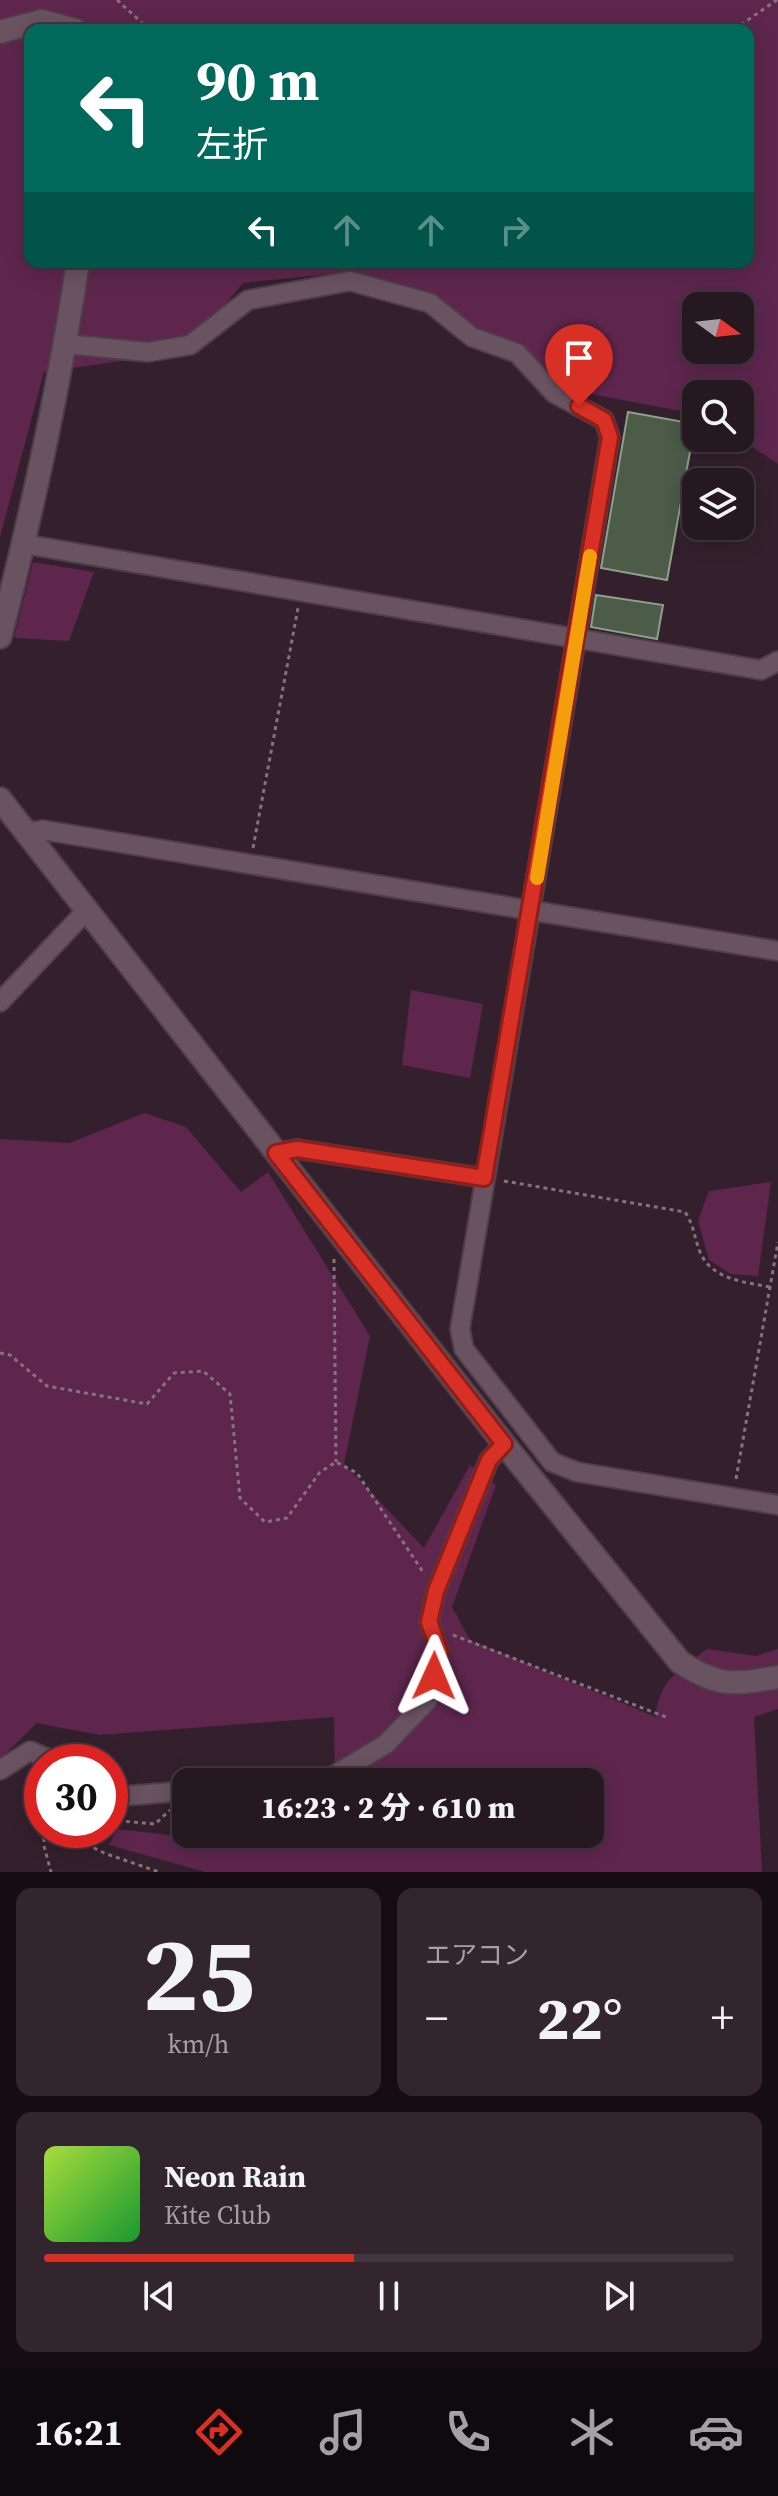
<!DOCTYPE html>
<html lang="ja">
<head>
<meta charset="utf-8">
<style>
	body { margin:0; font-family:"Source Serif 4","Noto Sans JP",serif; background:#32252e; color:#f1f3f6; height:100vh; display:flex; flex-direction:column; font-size:30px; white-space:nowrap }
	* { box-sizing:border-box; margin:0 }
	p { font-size:26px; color:#a4a0a5 }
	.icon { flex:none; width:44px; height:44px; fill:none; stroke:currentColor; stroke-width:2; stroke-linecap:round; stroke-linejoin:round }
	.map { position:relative; height:1872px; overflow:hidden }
	.sheet { display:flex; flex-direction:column; gap:16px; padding:16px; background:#150d12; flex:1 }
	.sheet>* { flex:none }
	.top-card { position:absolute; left:24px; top:24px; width:730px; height:244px; border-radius:16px; box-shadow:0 4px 20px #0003,0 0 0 2px #42373f; background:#00695c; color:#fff; overflow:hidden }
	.needle { width:52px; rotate:105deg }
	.tools { position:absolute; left:682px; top:292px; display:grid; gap:16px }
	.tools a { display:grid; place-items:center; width:72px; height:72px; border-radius:16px; background:#261821; box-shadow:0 4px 20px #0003,0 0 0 2px #42373f; font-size:40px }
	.speed { position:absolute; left:24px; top:1744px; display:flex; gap:16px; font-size:40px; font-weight:700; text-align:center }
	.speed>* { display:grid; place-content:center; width:104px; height:104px; border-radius:50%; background:#261821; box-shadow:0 4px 20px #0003,0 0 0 2px #42373f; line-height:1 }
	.speed .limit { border:12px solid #d22; background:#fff; color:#111 }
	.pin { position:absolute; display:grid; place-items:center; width:68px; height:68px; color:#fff; margin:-82px -34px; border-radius:50% 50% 50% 0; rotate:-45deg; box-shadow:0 0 8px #0007 }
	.pin .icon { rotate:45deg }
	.me { position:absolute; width:88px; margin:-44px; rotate:1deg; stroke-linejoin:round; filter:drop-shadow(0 0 6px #0008) }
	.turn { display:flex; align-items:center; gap:28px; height:168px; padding:0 40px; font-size:36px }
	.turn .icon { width:104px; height:104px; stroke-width:2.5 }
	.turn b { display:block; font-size:56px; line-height:68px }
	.lanes { display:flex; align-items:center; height:76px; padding:0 40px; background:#0003; justify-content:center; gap:40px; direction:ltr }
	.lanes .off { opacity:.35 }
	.big { font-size:60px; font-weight:800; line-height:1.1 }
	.sheet .widget { flex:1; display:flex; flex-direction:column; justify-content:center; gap:12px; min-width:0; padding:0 28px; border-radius:16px; background:#32252e }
	.sheet .dial { align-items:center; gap:0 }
	.dial b { font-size:104px; line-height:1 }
	.song { display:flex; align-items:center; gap:24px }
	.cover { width:96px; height:96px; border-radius:12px; background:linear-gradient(135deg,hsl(80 70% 55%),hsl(130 70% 35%)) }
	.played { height:8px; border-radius:4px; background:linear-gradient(90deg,#d93025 45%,#42373f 45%) }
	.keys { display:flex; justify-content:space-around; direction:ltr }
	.heat { display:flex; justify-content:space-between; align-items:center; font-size:44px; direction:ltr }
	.sheet .tiles { flex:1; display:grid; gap:16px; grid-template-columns:1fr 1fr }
	.widget:last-child { grid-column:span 2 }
	.trip { position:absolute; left:172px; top:1768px; width:432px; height:80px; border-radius:16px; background:#261821; box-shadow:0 4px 20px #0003,0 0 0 2px #42373f; font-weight:800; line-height:80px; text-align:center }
	.tabs { display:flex; height:128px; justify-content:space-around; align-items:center; background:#0f0a0d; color:#a4a0a5 }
	.tabs .icon { width:56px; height:56px }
	.tabs .active { color:#d93025 }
	.tabs b { font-size:36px; color:#f1f3f6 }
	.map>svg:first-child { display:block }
	.green { fill:#5e264d; fill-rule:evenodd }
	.building { fill:#4c5c49; stroke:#8ea08b; stroke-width:2 }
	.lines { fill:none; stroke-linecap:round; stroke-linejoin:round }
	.minor-casing { stroke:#4e3e49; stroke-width:22 }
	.tertiary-casing { stroke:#4e3e49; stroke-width:26 }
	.path { stroke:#83737d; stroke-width:3; stroke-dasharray:4 4; stroke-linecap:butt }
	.minor { stroke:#6a5361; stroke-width:18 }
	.tertiary { stroke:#6a5361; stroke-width:22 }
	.route-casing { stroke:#8d1f18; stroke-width:20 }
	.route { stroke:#d93025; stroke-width:14 }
	.slow { stroke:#f59e0b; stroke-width:14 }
</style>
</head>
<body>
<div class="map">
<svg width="778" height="1872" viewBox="0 0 778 1872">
	<rect width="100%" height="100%" fill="#33202c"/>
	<g class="green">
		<path d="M0,0H778V464L739,438L740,394H696V414L560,388L519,343L467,324L434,293L349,272L243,283L185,352L44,372L0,537ZM30,30H748V262H30ZM696,306H740V350H696Z"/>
		<path d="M33,562L94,572L69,641L14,638Z"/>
		<path d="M411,990L483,1004L470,1078L402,1065Z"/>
		<path d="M144,1113L186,1127L241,1192L268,1172L370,1336L344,1464L424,1548L470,1465L496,1485L452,1607L470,1640L656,1717C657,1682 681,1668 707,1649L756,1656L778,1649V1709L754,1717L762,1872H205L109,1845L117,1829L169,1835L186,1808V1834H590V1782H335L334,1717L99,1735L37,1723L0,1759V1139L70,1143Z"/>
		<path d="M771,1182L758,1276L731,1274L709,1260L698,1221L709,1191Z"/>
	</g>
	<g class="building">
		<path d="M628,412L695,424L667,580L601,568Z"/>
		<path d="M596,595L663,605L657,639L591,627Z"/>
	</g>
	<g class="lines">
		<g class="minor-casing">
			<g id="minor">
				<path d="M65,344L148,352L190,345L248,300L350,281L430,303L472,337L517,353L554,393L604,420L610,437L460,1329L464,1349L552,1462L577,1472L778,1505"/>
				<path d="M24,544L761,670L778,661"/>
				<path d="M24,833L43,830L778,951"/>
				<path d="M0,1002L87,910"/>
				<path d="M276,1153L297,1149L484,1178"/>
				<path d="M0,1770L30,1751L56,1762"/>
				<path d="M323,1782L386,1744L428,1700L440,1652L429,1622L436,1591L489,1460L504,1444"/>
				<path d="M110,1797L186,1791"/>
			</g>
		</g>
		<g class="tertiary-casing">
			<g id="tertiary">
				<path d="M0,32L41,21L75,30"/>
				<path d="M0,637C32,513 59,388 78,262"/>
				<path d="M0,799L504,1444L680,1662C718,1687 734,1685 778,1677"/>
			</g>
		</g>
		<g class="path">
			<path d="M117,0L150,30"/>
			<path d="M702,30L736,28L777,0"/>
			<path d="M253,848L298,608"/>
			<path d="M504,1181L685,1212C694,1225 694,1237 700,1252C712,1280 745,1282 770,1287"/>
			<path d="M334,1259L336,1462"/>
			<path d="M0,1353L10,1355L47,1386L147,1404L174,1373L203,1371L230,1394L240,1498L265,1522L287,1518L320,1472L336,1462L357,1473L423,1572"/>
			<path d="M736,1479L778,1242"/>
			<path d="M453,1635L666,1717"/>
			<path d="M110,1820L155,1824L170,1810"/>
			<path d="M44,1830V1846L51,1872"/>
			<path d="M58,1830L104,1853L159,1872"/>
		</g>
		<use href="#minor" class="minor"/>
		<use href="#tertiary" class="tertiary"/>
	</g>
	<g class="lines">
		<g class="route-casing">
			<path id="route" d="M434,1676L440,1652L429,1622L436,1591L489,1460L504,1444L276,1153L297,1149L484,1178L610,437L604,420L579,406"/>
		</g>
		<use href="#route" class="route"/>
		<path class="slow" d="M537,878L590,556"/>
	</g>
</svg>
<div class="tools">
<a><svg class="needle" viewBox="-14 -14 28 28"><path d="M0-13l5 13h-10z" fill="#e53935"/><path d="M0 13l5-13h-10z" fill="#a4a0a5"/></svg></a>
<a><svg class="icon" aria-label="search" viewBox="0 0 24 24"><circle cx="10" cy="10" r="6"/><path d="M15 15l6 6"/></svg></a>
<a><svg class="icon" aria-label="layers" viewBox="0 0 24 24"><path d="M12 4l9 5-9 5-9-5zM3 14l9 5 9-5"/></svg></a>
</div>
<div class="speed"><div class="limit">30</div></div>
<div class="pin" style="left:579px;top:406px;background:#d93025"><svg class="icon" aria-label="arrive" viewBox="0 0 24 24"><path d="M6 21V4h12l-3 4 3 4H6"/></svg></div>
<svg class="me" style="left:434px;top:1676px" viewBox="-20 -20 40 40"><path d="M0-17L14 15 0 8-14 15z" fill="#d93025" stroke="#fff" stroke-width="4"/></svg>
<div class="trip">16:23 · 2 分 · 610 m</div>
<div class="top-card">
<div class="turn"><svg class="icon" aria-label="left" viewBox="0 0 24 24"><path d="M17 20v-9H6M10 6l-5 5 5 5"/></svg><div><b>90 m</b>左折</div></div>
<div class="lanes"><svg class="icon" aria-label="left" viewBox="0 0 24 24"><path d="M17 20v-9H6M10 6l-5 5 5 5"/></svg><svg class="icon off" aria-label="ahead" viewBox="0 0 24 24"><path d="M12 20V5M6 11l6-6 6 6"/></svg><svg class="icon off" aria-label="ahead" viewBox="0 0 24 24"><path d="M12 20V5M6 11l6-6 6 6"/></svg><svg class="icon off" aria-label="right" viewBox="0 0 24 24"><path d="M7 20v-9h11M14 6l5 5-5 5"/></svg></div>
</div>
</div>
<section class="sheet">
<div class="tiles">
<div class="widget dial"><b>25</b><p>km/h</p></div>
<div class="widget"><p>エアコン</p>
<div class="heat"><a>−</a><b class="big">22°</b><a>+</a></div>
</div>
<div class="widget">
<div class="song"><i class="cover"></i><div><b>Neon Rain</b><p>Kite Club</p></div></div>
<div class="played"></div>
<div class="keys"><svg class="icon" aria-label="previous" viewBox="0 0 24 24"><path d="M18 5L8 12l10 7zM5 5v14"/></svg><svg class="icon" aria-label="pause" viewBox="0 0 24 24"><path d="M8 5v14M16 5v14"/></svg><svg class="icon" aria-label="next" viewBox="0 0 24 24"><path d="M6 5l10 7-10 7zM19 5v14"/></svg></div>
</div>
</div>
</section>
<nav class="tabs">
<b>16:21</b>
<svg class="icon active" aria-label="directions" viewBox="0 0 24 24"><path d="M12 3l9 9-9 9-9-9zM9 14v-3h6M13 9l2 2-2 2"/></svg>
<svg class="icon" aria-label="music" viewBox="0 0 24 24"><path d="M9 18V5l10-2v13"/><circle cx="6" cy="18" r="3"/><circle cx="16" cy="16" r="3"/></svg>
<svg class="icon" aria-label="phone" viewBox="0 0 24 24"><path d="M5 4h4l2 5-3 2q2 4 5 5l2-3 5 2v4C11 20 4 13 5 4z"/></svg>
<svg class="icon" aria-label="climate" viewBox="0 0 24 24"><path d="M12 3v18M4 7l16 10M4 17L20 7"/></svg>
<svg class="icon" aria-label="car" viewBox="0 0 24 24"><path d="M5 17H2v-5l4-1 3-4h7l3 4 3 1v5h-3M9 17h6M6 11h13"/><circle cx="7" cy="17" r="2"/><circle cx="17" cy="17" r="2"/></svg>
</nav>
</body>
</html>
